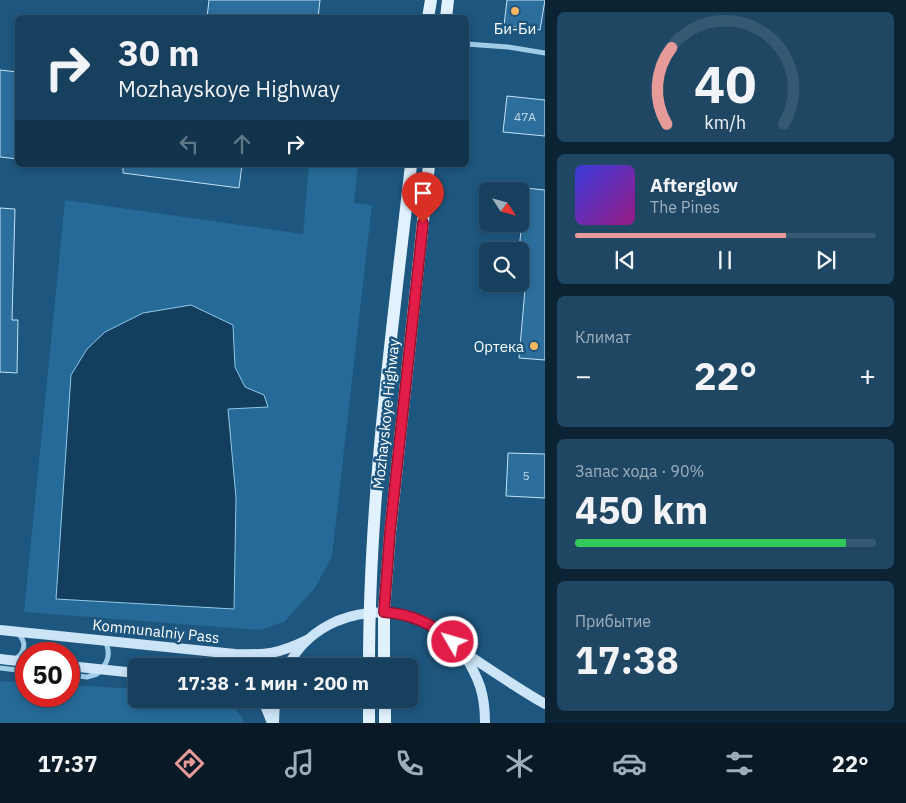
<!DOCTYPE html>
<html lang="ru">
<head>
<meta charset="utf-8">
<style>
	body { margin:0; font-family:"IBM Plex Sans",sans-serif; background:#1f4764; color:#f1f3f6; height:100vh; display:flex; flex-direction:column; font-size:19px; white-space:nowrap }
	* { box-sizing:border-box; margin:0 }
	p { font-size:16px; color:#9eafbc }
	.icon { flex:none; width:28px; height:28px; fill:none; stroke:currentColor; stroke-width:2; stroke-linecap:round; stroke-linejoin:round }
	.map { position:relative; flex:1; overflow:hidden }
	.drawer { display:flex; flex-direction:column; gap:12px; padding:12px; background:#0c2334; width:361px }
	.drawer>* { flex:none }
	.top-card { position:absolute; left:15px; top:15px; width:454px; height:152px; border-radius:8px; box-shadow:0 2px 8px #0003,0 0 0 1px #355973; background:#16405e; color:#f1f3f6; overflow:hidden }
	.needle { width:32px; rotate:126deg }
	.controls { position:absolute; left:479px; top:182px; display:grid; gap:10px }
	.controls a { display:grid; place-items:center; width:50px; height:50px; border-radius:8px; background:#16405e; box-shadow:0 2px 8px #0003,0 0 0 1px #355973; font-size:25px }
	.speed { position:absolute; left:15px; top:642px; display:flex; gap:10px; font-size:25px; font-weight:700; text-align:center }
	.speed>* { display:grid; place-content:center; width:65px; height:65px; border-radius:50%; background:#16405e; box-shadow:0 2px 8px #0003,0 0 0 1px #355973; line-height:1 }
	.speed .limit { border:8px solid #d22; background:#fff; color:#111 }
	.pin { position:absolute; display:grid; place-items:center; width:42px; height:42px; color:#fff; margin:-51px -21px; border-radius:50% 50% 50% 0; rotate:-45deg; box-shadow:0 0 5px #0007 }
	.pin .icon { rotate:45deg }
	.me { position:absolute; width:55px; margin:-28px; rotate:308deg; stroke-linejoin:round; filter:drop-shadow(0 0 4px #0008) }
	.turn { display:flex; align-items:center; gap:18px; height:105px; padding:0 20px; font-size:22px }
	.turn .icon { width:65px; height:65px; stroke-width:2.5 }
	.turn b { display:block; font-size:35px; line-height:42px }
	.lanes { display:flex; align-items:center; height:48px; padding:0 20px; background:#0003; justify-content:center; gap:25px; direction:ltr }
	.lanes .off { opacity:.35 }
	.big { font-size:38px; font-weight:800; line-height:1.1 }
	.drawer .card { flex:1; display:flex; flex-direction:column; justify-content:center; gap:8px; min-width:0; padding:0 18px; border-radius:8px; background:#1f4764 }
	.drawer .dial { align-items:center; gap:0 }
	.dial svg { height:130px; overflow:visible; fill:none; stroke:#355973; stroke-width:7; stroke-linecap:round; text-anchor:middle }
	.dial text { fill:#f1f3f6; stroke:none }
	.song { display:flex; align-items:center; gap:15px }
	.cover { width:60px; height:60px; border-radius:8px; background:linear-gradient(135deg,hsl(240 70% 55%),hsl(310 70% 35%)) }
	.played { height:5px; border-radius:2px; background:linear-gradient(90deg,#e69b98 70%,#355973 70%) }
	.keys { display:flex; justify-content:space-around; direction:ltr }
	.heat { display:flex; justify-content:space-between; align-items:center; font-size:28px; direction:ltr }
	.charge { height:8px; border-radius:4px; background:linear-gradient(90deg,#34c759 90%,#355973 0) }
	.trip { position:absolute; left:128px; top:658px; width:290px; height:50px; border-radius:8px; background:#16405e; box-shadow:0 2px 8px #0003,0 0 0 1px #355973; font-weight:800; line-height:50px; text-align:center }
	.tabs { display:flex; height:80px; justify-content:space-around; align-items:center; background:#091a26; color:#9eafbc }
	.tabs .icon { width:35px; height:35px }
	.tabs .active { color:#e69b98 }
	.tabs b { font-size:22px; color:#f1f3f6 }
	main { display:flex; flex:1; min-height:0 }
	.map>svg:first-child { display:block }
	.green { fill:#266a97; fill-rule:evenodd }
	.water { fill:#133e5d; stroke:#93c9ea }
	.building { fill:#2c6f9c; stroke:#c4e2f6 }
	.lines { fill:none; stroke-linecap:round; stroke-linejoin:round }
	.street { stroke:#a0cce8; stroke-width:5 }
	.secondary { stroke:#cbe4f6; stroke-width:10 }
	.primary { stroke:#e2f1fe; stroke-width:12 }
	.route-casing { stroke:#92132f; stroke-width:12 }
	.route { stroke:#e11d48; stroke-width:9 }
	.poi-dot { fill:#f8b45e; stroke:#1d567e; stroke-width:2 }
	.labels { text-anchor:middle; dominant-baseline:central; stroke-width:5; stroke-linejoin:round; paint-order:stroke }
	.number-label { font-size:12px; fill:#cadbe6 }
	.poi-label { font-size:15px; fill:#fff; stroke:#1d567e }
	.street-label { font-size:15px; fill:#fff; stroke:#1d567e }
</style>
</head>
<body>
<main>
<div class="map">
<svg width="545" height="723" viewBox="0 0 545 723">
	<rect width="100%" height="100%" fill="#1d567e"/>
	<g class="green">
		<path d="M309,165H358L354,203L372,205L332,556L315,588L284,622L260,630L24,612L65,200L303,234ZM233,325L235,367L245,387L264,395L268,407L228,409L231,449L56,599L63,499Z"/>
		<path d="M0,681L26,683V696H69V685L136,689V699H228L241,716L244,723H0Z"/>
	</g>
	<path class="water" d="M191,305L233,325L235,367L245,387L264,395L268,407L228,409L236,498L234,609L56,599L71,375L87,349L105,332L143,313Z"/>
	<g class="building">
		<path d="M209,0H320L318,18H207Z"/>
		<path d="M507,0H545L540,30L504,25Z"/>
		<path d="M0,70L18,72V159L0,157Z"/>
		<path d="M507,96L545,100V136L503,132Z"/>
		<path d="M123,165H242L239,188L123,173Z"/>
		<path d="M525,188L545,190V360L519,358L526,278H520L519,251Z"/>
		<path d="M0,208L15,209L12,320H18L17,373L0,372Z"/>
		<path d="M508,453L545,454V498L506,496Z"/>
	</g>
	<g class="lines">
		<g class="street">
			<path d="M466,44L508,47L545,53"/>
			<path d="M14,660C26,653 27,641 17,633"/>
			<path d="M0,668L26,671"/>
			<path d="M69,675L87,677L97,674C107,665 112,654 105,641"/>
		</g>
		<g class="secondary">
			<path d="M0,630L235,654C267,655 278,654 307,640"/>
			<path d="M464,654C479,679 485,693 485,723"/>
			<path d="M0,659L26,662"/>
			<path d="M69,666L136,673"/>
			<path d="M288,666C298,646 316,630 337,621C372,607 415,610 445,634C452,640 457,648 465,653C491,670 517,688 545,704"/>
			<path d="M261,699L264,703L272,723"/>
			<path d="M274,723L275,699"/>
		</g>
		<g class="primary">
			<path d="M428,18L431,0"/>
			<path d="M446,18L448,0"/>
			<path d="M369,666C369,498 392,332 411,165"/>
			<path d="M384,666V612L390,533L429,165"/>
			<path d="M369,699V723"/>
			<path d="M385,699V723"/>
		</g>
	</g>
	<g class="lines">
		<g class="route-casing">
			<path id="route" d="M423,223L390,532L384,612C411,614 434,624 453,642"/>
		</g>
		<use href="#route" class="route"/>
	</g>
	<g class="poi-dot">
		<circle cx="515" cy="11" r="5"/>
		<circle cx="534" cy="346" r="5"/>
	</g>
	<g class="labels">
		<g class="number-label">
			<text x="525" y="116">47А</text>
			<text x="526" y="475">5</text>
		</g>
		<g class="poi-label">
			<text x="515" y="28">Би-Би</text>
			<text x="524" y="346" text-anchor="end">Ортека</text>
		</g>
		<g class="street-label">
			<text transform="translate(386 414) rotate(-84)">Mozhayskoye Highway</text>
			<text transform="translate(156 631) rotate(6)">Kommunalniy Pass</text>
		</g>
	</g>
</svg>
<div class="controls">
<a><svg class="needle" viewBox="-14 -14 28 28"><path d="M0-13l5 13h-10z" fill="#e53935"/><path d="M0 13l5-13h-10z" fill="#9eafbc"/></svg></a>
<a><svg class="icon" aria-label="search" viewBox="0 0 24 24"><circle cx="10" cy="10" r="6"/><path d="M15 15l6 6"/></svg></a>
</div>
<div class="speed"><div class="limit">50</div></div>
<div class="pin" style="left:423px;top:223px;background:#d93025"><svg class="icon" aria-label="arrive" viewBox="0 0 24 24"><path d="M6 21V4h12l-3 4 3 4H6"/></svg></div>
<svg class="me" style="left:453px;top:642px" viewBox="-20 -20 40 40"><circle r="17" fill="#e11d48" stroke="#fff" stroke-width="3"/><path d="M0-11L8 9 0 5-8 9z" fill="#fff"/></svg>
<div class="trip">17:38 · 1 мин · 200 m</div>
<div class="top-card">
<div class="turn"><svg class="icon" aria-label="right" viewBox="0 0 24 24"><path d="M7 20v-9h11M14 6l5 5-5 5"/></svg><div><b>30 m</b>Mozhayskoye Highway</div></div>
<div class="lanes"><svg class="icon off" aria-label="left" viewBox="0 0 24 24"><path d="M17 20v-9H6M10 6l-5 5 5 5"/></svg><svg class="icon off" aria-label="ahead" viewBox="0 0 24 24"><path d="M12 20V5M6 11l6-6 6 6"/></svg><svg class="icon" aria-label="right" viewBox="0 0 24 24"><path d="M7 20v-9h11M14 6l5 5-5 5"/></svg></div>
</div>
</div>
<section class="drawer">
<div class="card dial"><svg viewBox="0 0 100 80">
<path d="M14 69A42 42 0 1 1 86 69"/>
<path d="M14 69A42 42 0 0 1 17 22" stroke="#e69b98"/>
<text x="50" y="56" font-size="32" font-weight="700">40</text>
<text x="50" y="72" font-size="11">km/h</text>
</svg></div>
<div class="card">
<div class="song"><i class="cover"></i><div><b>Afterglow</b><p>The Pines</p></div></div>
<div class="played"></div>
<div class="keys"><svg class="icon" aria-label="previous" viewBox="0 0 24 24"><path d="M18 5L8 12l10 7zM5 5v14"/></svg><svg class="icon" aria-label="pause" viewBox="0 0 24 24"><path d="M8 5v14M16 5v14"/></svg><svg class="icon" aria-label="next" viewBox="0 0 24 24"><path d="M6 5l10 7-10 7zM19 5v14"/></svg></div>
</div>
<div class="card"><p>Климат</p>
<div class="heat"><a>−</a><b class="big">22°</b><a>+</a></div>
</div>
<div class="card"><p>Запас хода · 90%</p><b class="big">450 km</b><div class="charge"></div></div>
<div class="card"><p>Прибытие</p><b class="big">17:38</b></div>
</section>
</main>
<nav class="tabs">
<b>17:37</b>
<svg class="icon active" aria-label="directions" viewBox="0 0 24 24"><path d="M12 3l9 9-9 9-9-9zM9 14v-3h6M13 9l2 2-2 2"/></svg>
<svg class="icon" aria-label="music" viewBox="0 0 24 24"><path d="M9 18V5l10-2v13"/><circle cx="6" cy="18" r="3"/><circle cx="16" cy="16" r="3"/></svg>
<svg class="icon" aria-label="phone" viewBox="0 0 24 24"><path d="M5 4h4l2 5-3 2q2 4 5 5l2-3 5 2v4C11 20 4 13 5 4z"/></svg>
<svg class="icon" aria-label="climate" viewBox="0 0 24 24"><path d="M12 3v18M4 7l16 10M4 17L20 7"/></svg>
<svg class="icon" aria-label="car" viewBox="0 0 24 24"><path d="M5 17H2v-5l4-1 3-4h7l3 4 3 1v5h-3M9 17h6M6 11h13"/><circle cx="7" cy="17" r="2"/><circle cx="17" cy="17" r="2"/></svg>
<svg class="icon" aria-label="filters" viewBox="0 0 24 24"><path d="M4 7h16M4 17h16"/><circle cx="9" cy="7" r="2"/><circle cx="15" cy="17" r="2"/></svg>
<b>22°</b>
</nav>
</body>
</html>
